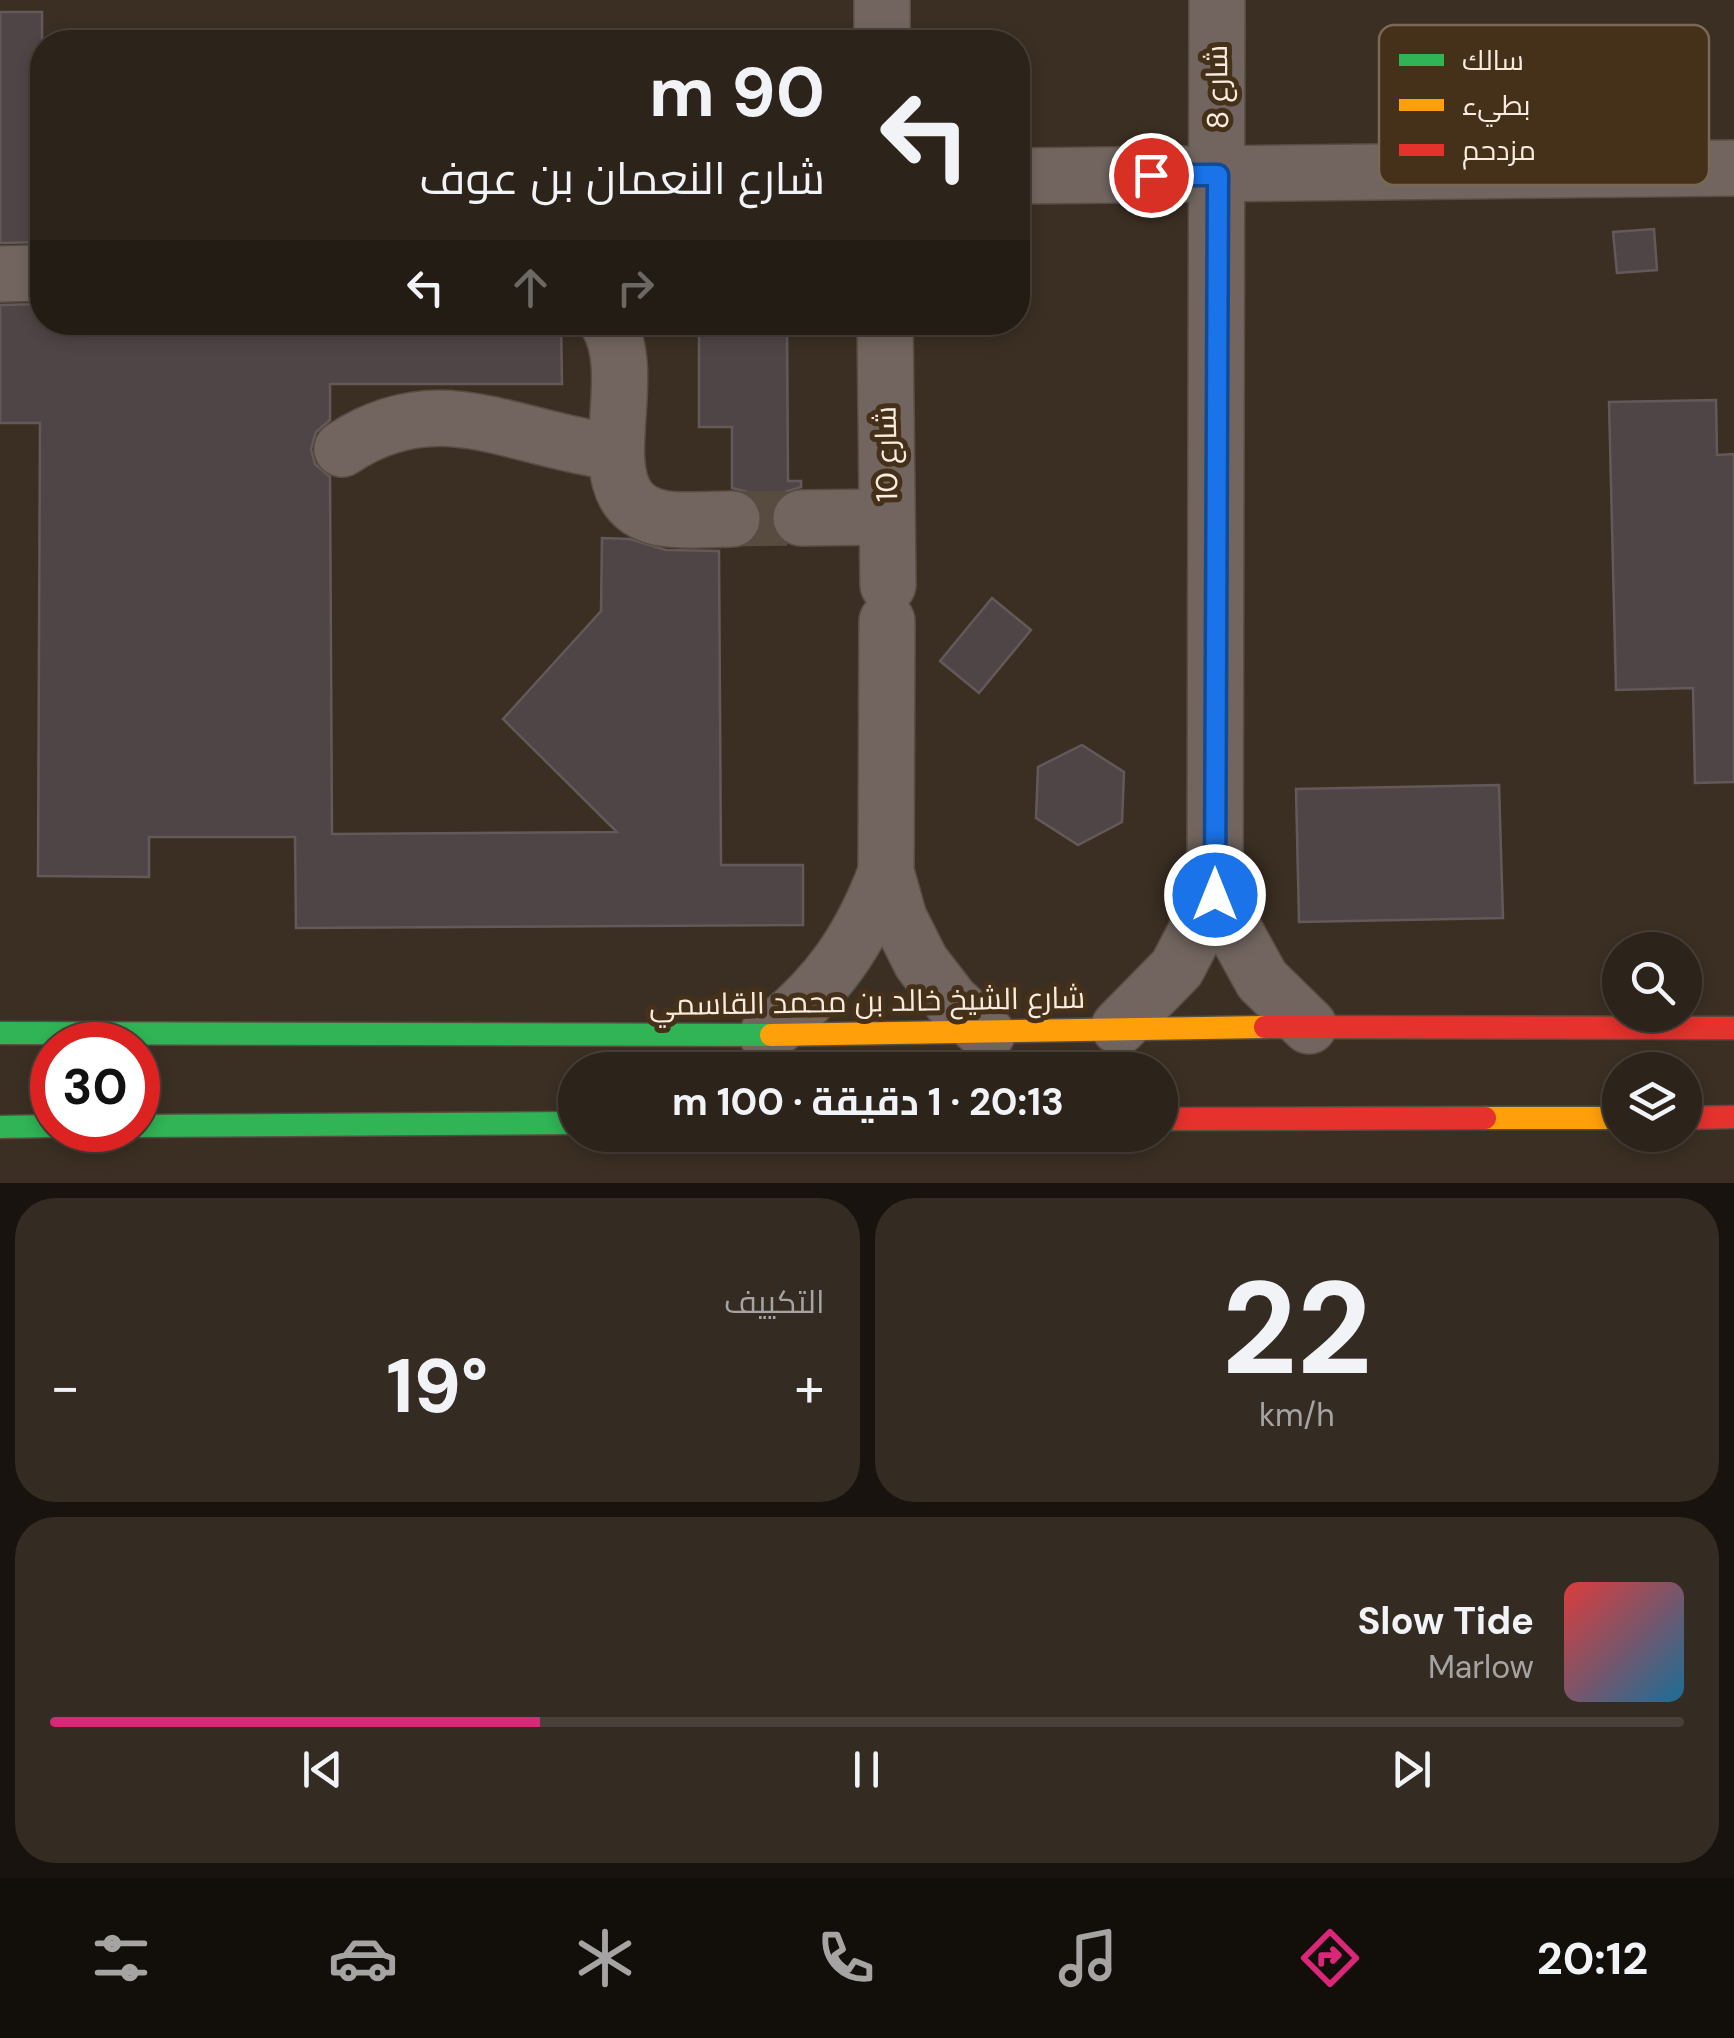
<!DOCTYPE html>
<html lang="ar">
<head>
<meta charset="utf-8">
<style>
	body { margin:0; font-family:"DM Sans",Cairo,sans-serif; background:#342b23; color:#f1f3f6; direction:rtl; height:100vh; display:flex; flex-direction:column; font-size:38px; white-space:nowrap }
	* { box-sizing:border-box; margin:0 }
	p { font-size:32px; color:#a6a4a2 }
	.icon { flex:none; width:55px; height:55px; fill:none; stroke:currentColor; stroke-width:2; stroke-linecap:round; stroke-linejoin:round }
	.map { position:relative; height:1183px; overflow:hidden; direction:ltr }
	.sheet { display:flex; flex-direction:column; gap:15px; padding:15px; background:#18130e; flex:1 }
	.sheet>* { flex:none }
	.guide { position:absolute; left:30px; top:30px; width:1000px; height:305px; border-radius:40px; box-shadow:0 5px 15px #0003,0 0 0 2px #484039; direction:rtl; background:#2c231a; color:#f1f3f6; overflow:hidden }
	.fabs { position:absolute; left:1602px; top:932px; display:grid; gap:20px }
	.fabs a { display:grid; place-items:center; width:100px; height:100px; border-radius:50%; background:#2c231a; box-shadow:0 5px 15px #0003,0 0 0 2px #484039; font-size:50px }
	.speed { position:absolute; left:30px; top:1022px; display:flex; gap:20px; font-size:50px; font-weight:700; text-align:center }
	.speed>* { display:grid; place-content:center; width:130px; height:130px; border-radius:50%; background:#2c231a; box-shadow:0 5px 15px #0003,0 0 0 2px #484039; line-height:1 }
	.speed .limit { border:15px solid #d22; background:#fff; color:#111 }
	.pin { position:absolute; display:grid; place-items:center; width:85px; height:85px; color:#fff; margin:-42px; border:5px solid #fff; border-radius:50%; box-shadow:0 2px 10px #0007 }
	.me { position:absolute; width:110px; margin:-55px; rotate:0deg; stroke-linejoin:round; filter:drop-shadow(0 0 8px #0008) }
	.turn { display:flex; align-items:center; gap:35px; height:210px; padding:0 40px; font-size:45px }
	.turn .icon { width:130px; height:130px; stroke-width:2.5 }
	.turn b { display:block; font-size:70px; line-height:85px }
	.lanes { display:flex; align-items:center; height:95px; padding:0 40px; background:#0003; justify-content:center; gap:50px; direction:ltr }
	.lanes .off { opacity:.35 }
	.big { font-size:75px; font-weight:700; line-height:1.1 }
	.sheet .card { flex:1; display:flex; flex-direction:column; justify-content:center; gap:15px; min-width:0; padding:0 35px; border-radius:40px; background:#342b23 }
	.sheet .dial { align-items:center; gap:0 }
	.dial b { font-size:130px; line-height:1 }
	.song { display:flex; align-items:center; gap:30px }
	.cover { width:120px; height:120px; border-radius:15px; background:linear-gradient(135deg,hsl(0 70% 55%),hsl(200 70% 35%)) }
	.played { height:10px; border-radius:5px; background:linear-gradient(90deg,#db2777 30%,#484039 30%) }
	.keys { display:flex; justify-content:space-around; direction:ltr }
	.heat { display:flex; justify-content:space-between; align-items:center; font-size:55px; direction:ltr }
	.sheet .tiles { flex:1; display:grid; gap:15px; grid-template-columns:1fr 1fr }
	.card:last-child { grid-column:span 2 }
	.trip { position:absolute; left:558px; top:1052px; width:620px; height:100px; border-radius:50px; background:#2c231a; box-shadow:0 5px 15px #0003,0 0 0 2px #484039; font-weight:700; line-height:100px; text-align:center; direction:rtl }
	.menu { display:flex; height:160px; justify-content:space-around; align-items:center; background:#120e0a; color:#a6a4a2 }
	.menu .icon { width:70px; height:70px }
	.menu .current { color:#db2777 }
	.menu b { font-size:45px; color:#f1f3f6 }
	.map>svg:first-child { display:block }
	.building { fill:#504546; stroke:#645959; stroke-width:2.5 }
	.lines { fill:none; stroke-linecap:round; stroke-linejoin:round }
	.street-tunnel { stroke:#584b3f; stroke-width:55; stroke-dasharray:55 28; stroke-linecap:butt }
	.street-casing { stroke:#584d43; stroke-width:58 }
	.fast-casing { stroke:#584d43; stroke-width:25 }
	.slow-casing { stroke:#584d43; stroke-width:25 }
	.jam-casing { stroke:#584d43; stroke-width:25 }
	.street { stroke:#72655f; stroke-width:55 }
	.fast { stroke:#30b455; stroke-width:22 }
	.slow { stroke:#ff9f0a; stroke-width:22 }
	.jam { stroke:#e5322d; stroke-width:22 }
	.route-casing { stroke:#114b97; stroke-width:25 }
	.route { stroke:#1a73e8; stroke-width:18 }
	.labels { text-anchor:middle; dominant-baseline:central; stroke-width:10; stroke-linejoin:round; paint-order:stroke }
	.street-label { font-size:30px; fill:#f9ecde; stroke:#453019 }
	.key { fill:#453019; stroke:#7b6854; stroke-width:2.5 }
	.key-label { font-size:28px; fill:#f9ecde }
</style>
</head>
<body>
<div class="map">
<svg width="1734" height="1183" viewBox="0 0 1734 1183">
	<rect width="100%" height="100%" fill="#3b2f23"/>
	<g class="building">
		<path d="M0,12H42V242L0,243Z"/>
		<path d="M1654,229L1657,270L1617,273L1613,232Z"/>
		<path d="M42,304V322H561L562,384H330V420L316,432L311,449L315,464L330,477L332,834L617,832L503,719L601,611L602,538L630,539L666,550L719,551L721,865H803V925L296,928L295,837H149V877L38,876L40,423H0V305Z"/>
		<path d="M699,322H787L788,481H801V487L784,492L773,504L770,519L779,539L755,538L763,520L759,504L748,492L732,488V427H699Z"/>
		<path d="M1716,400L1717,455L1734,454V782L1695,783L1693,688L1616,690L1609,402Z"/>
		<path d="M992,598L1031,630L979,693L940,661Z"/>
		<path d="M1082,745L1124,772L1122,822L1078,845L1036,818L1038,767Z"/>
		<path d="M1499,785L1503,918L1299,922L1296,789Z"/>
	</g>
	<g class="lines">
		<path class="street-tunnel" d="M732,519L801,518"/>
		<g class="street-casing">
			<g id="street">
				<path d="M882,0V42"/>
				<path d="M1018,176L1734,168"/>
				<path d="M0,274L42,273"/>
				<path d="M607,322C645,383 577,500 661,518C684,522 709,519 732,519"/>
				<path d="M885,322L888,585"/>
				<path d="M342,449C439,385 511,439 615,452"/>
				<path d="M801,518L887,517"/>
				<path d="M887,621L886,872L899,918L921,962L951,1001L987,1034"/>
				<path d="M1215,895L1262,980L1309,1026"/>
				<path d="M1119,1027L1177,968L1215,895L1217,0"/>
				<path d="M767,1035C827,989 860,941 886,872"/>
			</g>
		</g>
		<g class="fast-casing">
			<g id="fast">
				<path d="M0,1033L771,1035"/>
				<path d="M138,1126L575,1123"/>
				<path d="M0,1127L52,1126"/>
			</g>
		</g>
		<g class="slow-casing">
			<g id="slow">
				<path d="M771,1035L1265,1027"/>
				<path d="M1485,1118H1620"/>
			</g>
		</g>
		<g class="jam-casing">
			<g id="jam">
				<path d="M1265,1027L1734,1028"/>
				<path d="M1685,1118L1734,1117"/>
				<path d="M1160,1119L1485,1118"/>
			</g>
		</g>
		<use href="#street" class="street"/>
		<use href="#fast" class="fast"/>
		<use href="#slow" class="slow"/>
		<use href="#jam" class="jam"/>
	</g>
	<g class="lines">
		<g class="route-casing">
			<path id="route" d="M1151,175H1218L1215,895"/>
		</g>
		<use href="#route" class="route"/>
	</g>
	<g class="labels">
		<g class="street-label">
			<text transform="translate(1217 87) rotate(-91)">شارع 8</text>
			<text transform="translate(886 454) rotate(-91)">شارع 10</text>
			<text transform="translate(867 1001) rotate(-1)">شارع الشيخ خالد بن محمد القاسمي</text>
		</g>
	</g>
	<rect x="1379" y="25" width="330" height="160" rx="15" class="key"/>
	<rect x="1399" y="54" width="45" height="12" fill="#30b455"/>
	<rect x="1399" y="99" width="45" height="12" fill="#ff9f0a"/>
	<rect x="1399" y="144" width="45" height="12" fill="#e5322d"/>
	<g class="key-label">
		<text x="1462" y="70">سالك</text>
		<text x="1462" y="115">بطيء</text>
		<text x="1462" y="160">مزدحم</text>
	</g>
</svg>
<div class="fabs">
<a><svg class="icon" aria-label="search" viewBox="0 0 24 24"><circle cx="10" cy="10" r="6"/><path d="M15 15l6 6"/></svg></a>
<a><svg class="icon" aria-label="layers" viewBox="0 0 24 24"><path d="M12 4l9 5-9 5-9-5zM3 14l9 5 9-5"/></svg></a>
</div>
<div class="speed"><div class="limit">30</div></div>
<div class="pin" style="left:1151px;top:175px;background:#d93025"><svg class="icon" aria-label="arrive" viewBox="0 0 24 24"><path d="M6 21V4h12l-3 4 3 4H6"/></svg></div>
<svg class="me" style="left:1215px;top:895px" viewBox="-20 -20 40 40"><circle r="17" fill="#1a73e8" stroke="#fff" stroke-width="3"/><path d="M0-11L8 9 0 5-8 9z" fill="#fff"/></svg>
<div class="trip">20:13 · 1 دقيقة · 100 m</div>
<div class="guide">
<div class="turn"><svg class="icon" aria-label="left" viewBox="0 0 24 24"><path d="M17 20v-9H6M10 6l-5 5 5 5"/></svg><div><b>90 m</b>شارع النعمان بن عوف</div></div>
<div class="lanes"><svg class="icon" aria-label="left" viewBox="0 0 24 24"><path d="M17 20v-9H6M10 6l-5 5 5 5"/></svg><svg class="icon off" aria-label="ahead" viewBox="0 0 24 24"><path d="M12 20V5M6 11l6-6 6 6"/></svg><svg class="icon off" aria-label="right" viewBox="0 0 24 24"><path d="M7 20v-9h11M14 6l5 5-5 5"/></svg></div>
</div>
</div>
<section class="sheet">
<div class="tiles">
<div class="card dial"><b>22</b><p>km/h</p></div>
<div class="card"><p>التكييف</p>
<div class="heat"><a>−</a><b class="big">19°</b><a>+</a></div>
</div>
<div class="card">
<div class="song"><i class="cover"></i><div><b>Slow Tide</b><p>Marlow</p></div></div>
<div class="played"></div>
<div class="keys"><svg class="icon" aria-label="previous" viewBox="0 0 24 24"><path d="M18 5L8 12l10 7zM5 5v14"/></svg><svg class="icon" aria-label="pause" viewBox="0 0 24 24"><path d="M8 5v14M16 5v14"/></svg><svg class="icon" aria-label="next" viewBox="0 0 24 24"><path d="M6 5l10 7-10 7zM19 5v14"/></svg></div>
</div>
</div>
</section>
<nav class="menu">
<b>20:12</b>
<svg class="icon current" aria-label="directions" viewBox="0 0 24 24"><path d="M12 3l9 9-9 9-9-9zM9 14v-3h6M13 9l2 2-2 2"/></svg>
<svg class="icon" aria-label="music" viewBox="0 0 24 24"><path d="M9 18V5l10-2v13"/><circle cx="6" cy="18" r="3"/><circle cx="16" cy="16" r="3"/></svg>
<svg class="icon" aria-label="phone" viewBox="0 0 24 24"><path d="M5 4h4l2 5-3 2q2 4 5 5l2-3 5 2v4C11 20 4 13 5 4z"/></svg>
<svg class="icon" aria-label="climate" viewBox="0 0 24 24"><path d="M12 3v18M4 7l16 10M4 17L20 7"/></svg>
<svg class="icon" aria-label="car" viewBox="0 0 24 24"><path d="M5 17H2v-5l4-1 3-4h7l3 4 3 1v5h-3M9 17h6M6 11h13"/><circle cx="7" cy="17" r="2"/><circle cx="17" cy="17" r="2"/></svg>
<svg class="icon" aria-label="filters" viewBox="0 0 24 24"><path d="M4 7h16M4 17h16"/><circle cx="9" cy="7" r="2"/><circle cx="15" cy="17" r="2"/></svg>
</nav>
</body>
</html>
